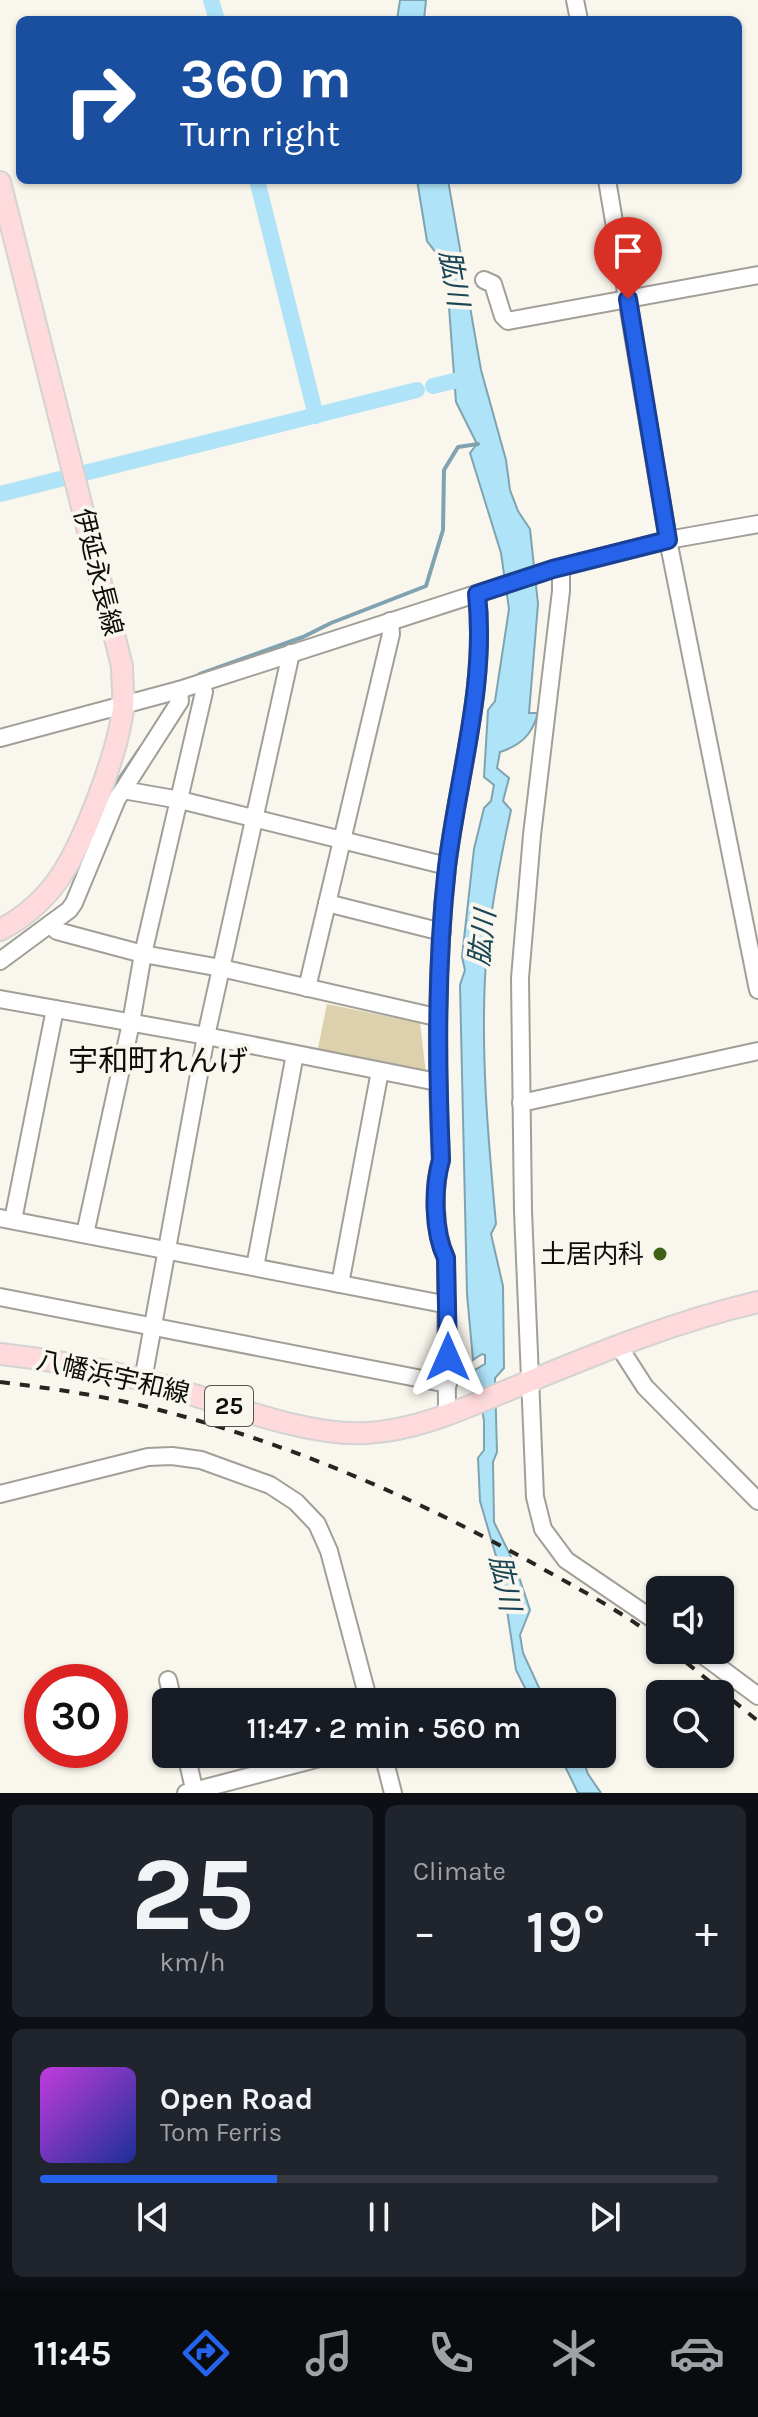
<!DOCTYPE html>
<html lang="en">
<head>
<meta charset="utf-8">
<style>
	body { margin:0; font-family:Karla,"Noto Sans JP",sans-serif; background:#20242c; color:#f1f3f6; height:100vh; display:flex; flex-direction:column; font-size:30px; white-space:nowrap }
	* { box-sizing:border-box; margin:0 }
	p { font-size:26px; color:#9ea1a6 }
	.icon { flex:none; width:44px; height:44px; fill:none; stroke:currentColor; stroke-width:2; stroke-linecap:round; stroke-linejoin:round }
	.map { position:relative; height:1793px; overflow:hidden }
	.details { display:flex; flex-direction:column; gap:12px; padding:12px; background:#0d0f14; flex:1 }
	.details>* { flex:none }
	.guide { position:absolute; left:16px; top:16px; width:726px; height:168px; border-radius:12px; box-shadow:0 2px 6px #0004; background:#1a4fa0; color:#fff; overflow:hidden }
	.controls { position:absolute; left:646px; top:1576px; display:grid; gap:16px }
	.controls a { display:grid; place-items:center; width:88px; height:88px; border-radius:12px; background:#171b24; box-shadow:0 2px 6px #0004; font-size:40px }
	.speed { position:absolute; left:24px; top:1664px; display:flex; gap:16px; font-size:40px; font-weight:700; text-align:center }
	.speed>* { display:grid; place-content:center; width:104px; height:104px; border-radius:50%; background:#171b24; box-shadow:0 2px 6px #0004; line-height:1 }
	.speed .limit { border:12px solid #d22; background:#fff; color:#111 }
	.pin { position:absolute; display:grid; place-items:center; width:68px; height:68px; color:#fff; margin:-82px -34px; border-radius:50% 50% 50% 0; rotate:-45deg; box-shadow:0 0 8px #0007 }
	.pin .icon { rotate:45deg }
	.me { position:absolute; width:88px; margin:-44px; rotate:0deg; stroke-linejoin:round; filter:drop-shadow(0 0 6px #0008) }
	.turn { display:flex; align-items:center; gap:28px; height:168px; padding:0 32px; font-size:36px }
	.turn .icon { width:104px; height:104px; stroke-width:2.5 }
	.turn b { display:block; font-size:56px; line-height:68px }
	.big { font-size:60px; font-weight:600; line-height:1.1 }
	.details .card { flex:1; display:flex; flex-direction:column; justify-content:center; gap:12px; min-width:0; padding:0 28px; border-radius:12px; background:#20242c }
	.details .dial { align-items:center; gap:0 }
	.dial b { font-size:104px; line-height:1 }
	.song { display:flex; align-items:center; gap:24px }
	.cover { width:96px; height:96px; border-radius:12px; background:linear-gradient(135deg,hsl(290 70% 55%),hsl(230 70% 35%)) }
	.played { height:8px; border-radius:4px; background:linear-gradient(90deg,#2563eb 35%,#363941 35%) }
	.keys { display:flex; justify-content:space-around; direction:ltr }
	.heat { display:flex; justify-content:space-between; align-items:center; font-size:44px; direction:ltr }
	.details .tiles { flex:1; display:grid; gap:12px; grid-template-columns:1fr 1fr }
	.card:last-child { grid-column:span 2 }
	.trip { position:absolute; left:152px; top:1688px; width:464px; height:80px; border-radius:12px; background:#171b24; box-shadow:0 2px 6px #0004; font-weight:600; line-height:80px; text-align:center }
	.tab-bar { display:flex; height:128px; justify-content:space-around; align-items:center; background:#090b0e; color:#9ea1a6 }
	.tab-bar .icon { width:56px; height:56px }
	.tab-bar .active { color:#2563eb }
	.tab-bar b { font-size:36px; color:#f1f3f6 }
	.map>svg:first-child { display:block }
	.green { fill:#ddd0ac }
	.water { fill:#afe3f7; stroke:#7fa3b0; stroke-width:2 }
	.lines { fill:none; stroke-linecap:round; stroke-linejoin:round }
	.stream { stroke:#7fa3b0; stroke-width:4 }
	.canal { stroke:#afe3f7; stroke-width:16 }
	.minor-casing { stroke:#a19f97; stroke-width:20 }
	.major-casing { stroke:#d4d3d3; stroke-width:24 }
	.minor { stroke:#fff; stroke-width:16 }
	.major { stroke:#fedadd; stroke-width:20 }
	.rail { stroke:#262521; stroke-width:4; stroke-dasharray:10 10; stroke-linecap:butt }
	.route-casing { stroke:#184099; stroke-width:20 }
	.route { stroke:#2563eb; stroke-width:14 }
	.poi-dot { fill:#416116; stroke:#f9f6ed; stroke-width:3 }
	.labels { text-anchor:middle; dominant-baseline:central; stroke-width:8; stroke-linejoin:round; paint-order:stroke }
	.shield { fill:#f9f6ed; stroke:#54534e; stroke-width:2 }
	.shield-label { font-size:24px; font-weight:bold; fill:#0e0d0a }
	.street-label { font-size:26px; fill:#0e0d0a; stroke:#f9f6ed }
	.poi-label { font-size:26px; fill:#0e0d0a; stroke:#f9f6ed; text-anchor:end }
	.water-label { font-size:28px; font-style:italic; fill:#1a4655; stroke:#f9f6ed }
	.quarter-label { font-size:30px; fill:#0e0d0a; stroke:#f9f6ed }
</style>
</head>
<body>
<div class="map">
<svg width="758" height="1793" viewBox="0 0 758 1793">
	<rect width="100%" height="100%" fill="#f9f6ed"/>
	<path class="green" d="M327,1004L420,1023L426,1074L317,1053Z"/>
	<g class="water">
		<path d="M400,0H426L424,20H397Z"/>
		<path d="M417,180H448L481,370L506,460L510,490L518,511L530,529L538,604L529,713H538C532,735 521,745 500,752L497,768L509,778L503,801L511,810C500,860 490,910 486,961C480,1049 488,1137 496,1224L491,1234L503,1286L504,1368L495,1378L497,1452L493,1462L494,1522L515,1565L530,1610L520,1635L523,1653L541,1692L550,1702H536L526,1690L516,1670L502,1577L480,1501L478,1458L484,1450V1421L478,1381L473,1371L485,1364V1355L482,1354L473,1360L467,1294L460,985L465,970L462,957L474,849L484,808L491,801L494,785L484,777L488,710L495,701L509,609L501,553L470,453L477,444L456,402L446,266L427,241Z"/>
		<path d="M559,1754H581L588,1774L601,1793H578Z"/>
	</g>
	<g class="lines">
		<g class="stream">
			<path d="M196,678L200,674L303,637L331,623L426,586L443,530L444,470L458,447L478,444"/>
			<path d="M108,801L111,791L141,747"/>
		</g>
		<g class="canal">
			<path d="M211,0L217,20"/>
			<path d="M257,180L316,416"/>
			<path d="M433,386L471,377"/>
			<path d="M0,494L417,390"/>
		</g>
		<g class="minor-casing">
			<g id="minor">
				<path d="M575,0L579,20"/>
				<path d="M607,180L668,540L758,990"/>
				<path d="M484,280L493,284L503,316L508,321L758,275"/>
				<path d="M561,568V591L532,835L520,978L523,1211L535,1497L543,1529L566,1560L660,1624"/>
				<path d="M179,690L180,701L123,790L180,800L447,866"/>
				<path d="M0,738L179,690L553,569L668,540L758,524"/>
				<path d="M327,903L442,932"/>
				<path d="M50,924L57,931L143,954L204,692L201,683"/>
				<path d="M0,961L69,910L74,903L117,799L123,790"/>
				<path d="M307,988L391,634L390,621"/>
				<path d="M0,999L206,1036L437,1082"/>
				<path d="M521,1103L758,1051"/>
				<path d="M0,1218L438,1303L447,1302"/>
				<path d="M13,1220L55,1009"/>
				<path d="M85,1234L131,1023L143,954L221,968L436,1017"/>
				<path d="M255,1267L295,1054"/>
				<path d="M340,1284L380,1071"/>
				<path d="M0,1297L448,1384"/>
				<path d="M618,1345L645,1387L758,1501"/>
				<path d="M143,1380L206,1036L291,653"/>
				<path d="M447,1415L446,1258C434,1233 433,1186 441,1160C436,1062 436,965 447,867C458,776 487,686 477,594"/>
				<path d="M0,1494L148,1457L172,1456L201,1460L270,1485L296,1502L317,1524L329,1551L369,1702"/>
				<path d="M696,1650L758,1696"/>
				<path d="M168,1680L173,1702"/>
				<path d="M186,1754L195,1793"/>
				<path d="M383,1754L393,1793"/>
				<path d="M186,1793L335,1754"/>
			</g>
		</g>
		<g class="major-casing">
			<g id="major">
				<path d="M0,182L122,666C122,680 124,695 123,709C118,752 84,842 60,877C45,899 23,918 0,930"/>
				<path d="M0,1354C48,1359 96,1368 143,1380C210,1397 300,1437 367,1433C422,1430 473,1404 523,1384C600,1352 677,1321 758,1302"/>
			</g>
		</g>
		<use href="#minor" class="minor"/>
		<use href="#major" class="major"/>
		<g class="rail">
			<path d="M0,1382C56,1389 113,1397 167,1412C296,1446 420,1500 536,1565C577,1588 623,1612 660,1641"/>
			<path d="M671,1650L758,1721"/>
		</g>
	</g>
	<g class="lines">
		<g class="route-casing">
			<path id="route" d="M448,1357L446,1258C433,1231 433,1188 441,1160C437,1062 436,965 447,867C458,776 487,686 477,594L553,569L668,540L628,299"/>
		</g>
		<use href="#route" class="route"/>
	</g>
	<circle class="poi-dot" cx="660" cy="1254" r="8"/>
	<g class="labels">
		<rect class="shield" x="205" y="1386" width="48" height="40" rx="6"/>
		<g class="shield-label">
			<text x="229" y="1406">25</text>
		</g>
		<g class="street-label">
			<text transform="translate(98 572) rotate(76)">伊延永長線</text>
			<text transform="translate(113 1377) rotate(13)">八幡浜宇和線</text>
		</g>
		<g class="poi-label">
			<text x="644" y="1254">土居内科</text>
		</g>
		<g class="water-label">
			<text transform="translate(454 278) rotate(80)">肱川</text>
			<text transform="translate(482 938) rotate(-83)">肱川</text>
			<text transform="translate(505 1583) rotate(78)">肱川</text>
		</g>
		<g class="quarter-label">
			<text x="158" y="1061">宇和町れんげ</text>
		</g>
	</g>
</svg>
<div class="controls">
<a><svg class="icon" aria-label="sound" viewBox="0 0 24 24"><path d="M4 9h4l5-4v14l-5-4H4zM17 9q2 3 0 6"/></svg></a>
<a><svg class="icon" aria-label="search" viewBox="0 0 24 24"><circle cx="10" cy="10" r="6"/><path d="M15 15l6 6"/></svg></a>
</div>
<div class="speed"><div class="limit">30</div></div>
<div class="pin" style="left:628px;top:299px;background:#d93025"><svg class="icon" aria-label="arrive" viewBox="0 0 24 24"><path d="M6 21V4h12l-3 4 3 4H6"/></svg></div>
<svg class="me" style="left:448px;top:1357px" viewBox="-20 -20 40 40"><path d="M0-17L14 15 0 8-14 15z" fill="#2563eb" stroke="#fff" stroke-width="4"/></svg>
<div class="trip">11:47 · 2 min · 560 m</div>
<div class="guide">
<div class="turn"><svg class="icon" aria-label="right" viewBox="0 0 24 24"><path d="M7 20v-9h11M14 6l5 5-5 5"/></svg><div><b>360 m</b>Turn right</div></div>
</div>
</div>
<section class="details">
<div class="tiles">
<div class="card dial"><b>25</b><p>km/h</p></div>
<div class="card"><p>Climate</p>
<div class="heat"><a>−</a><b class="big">19°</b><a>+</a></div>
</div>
<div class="card">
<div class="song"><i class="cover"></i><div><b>Open Road</b><p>Tom Ferris</p></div></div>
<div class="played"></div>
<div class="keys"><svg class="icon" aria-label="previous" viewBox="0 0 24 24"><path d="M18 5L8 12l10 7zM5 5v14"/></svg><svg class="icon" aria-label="pause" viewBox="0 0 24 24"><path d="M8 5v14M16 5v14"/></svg><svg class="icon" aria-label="next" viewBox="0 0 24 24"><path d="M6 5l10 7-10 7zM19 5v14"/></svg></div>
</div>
</div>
</section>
<nav class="tab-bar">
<b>11:45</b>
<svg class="icon active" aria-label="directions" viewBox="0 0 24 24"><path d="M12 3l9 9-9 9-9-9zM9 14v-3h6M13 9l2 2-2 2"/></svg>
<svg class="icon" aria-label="music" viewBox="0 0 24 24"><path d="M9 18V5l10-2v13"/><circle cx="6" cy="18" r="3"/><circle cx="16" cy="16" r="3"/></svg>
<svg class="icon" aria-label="phone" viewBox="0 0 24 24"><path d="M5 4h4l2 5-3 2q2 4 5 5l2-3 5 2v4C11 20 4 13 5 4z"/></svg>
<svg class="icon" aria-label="climate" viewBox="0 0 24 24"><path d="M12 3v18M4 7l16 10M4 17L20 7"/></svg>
<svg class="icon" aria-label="car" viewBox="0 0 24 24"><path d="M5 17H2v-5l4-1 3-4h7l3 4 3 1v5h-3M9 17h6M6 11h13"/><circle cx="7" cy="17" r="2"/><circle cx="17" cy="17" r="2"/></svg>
</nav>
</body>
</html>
